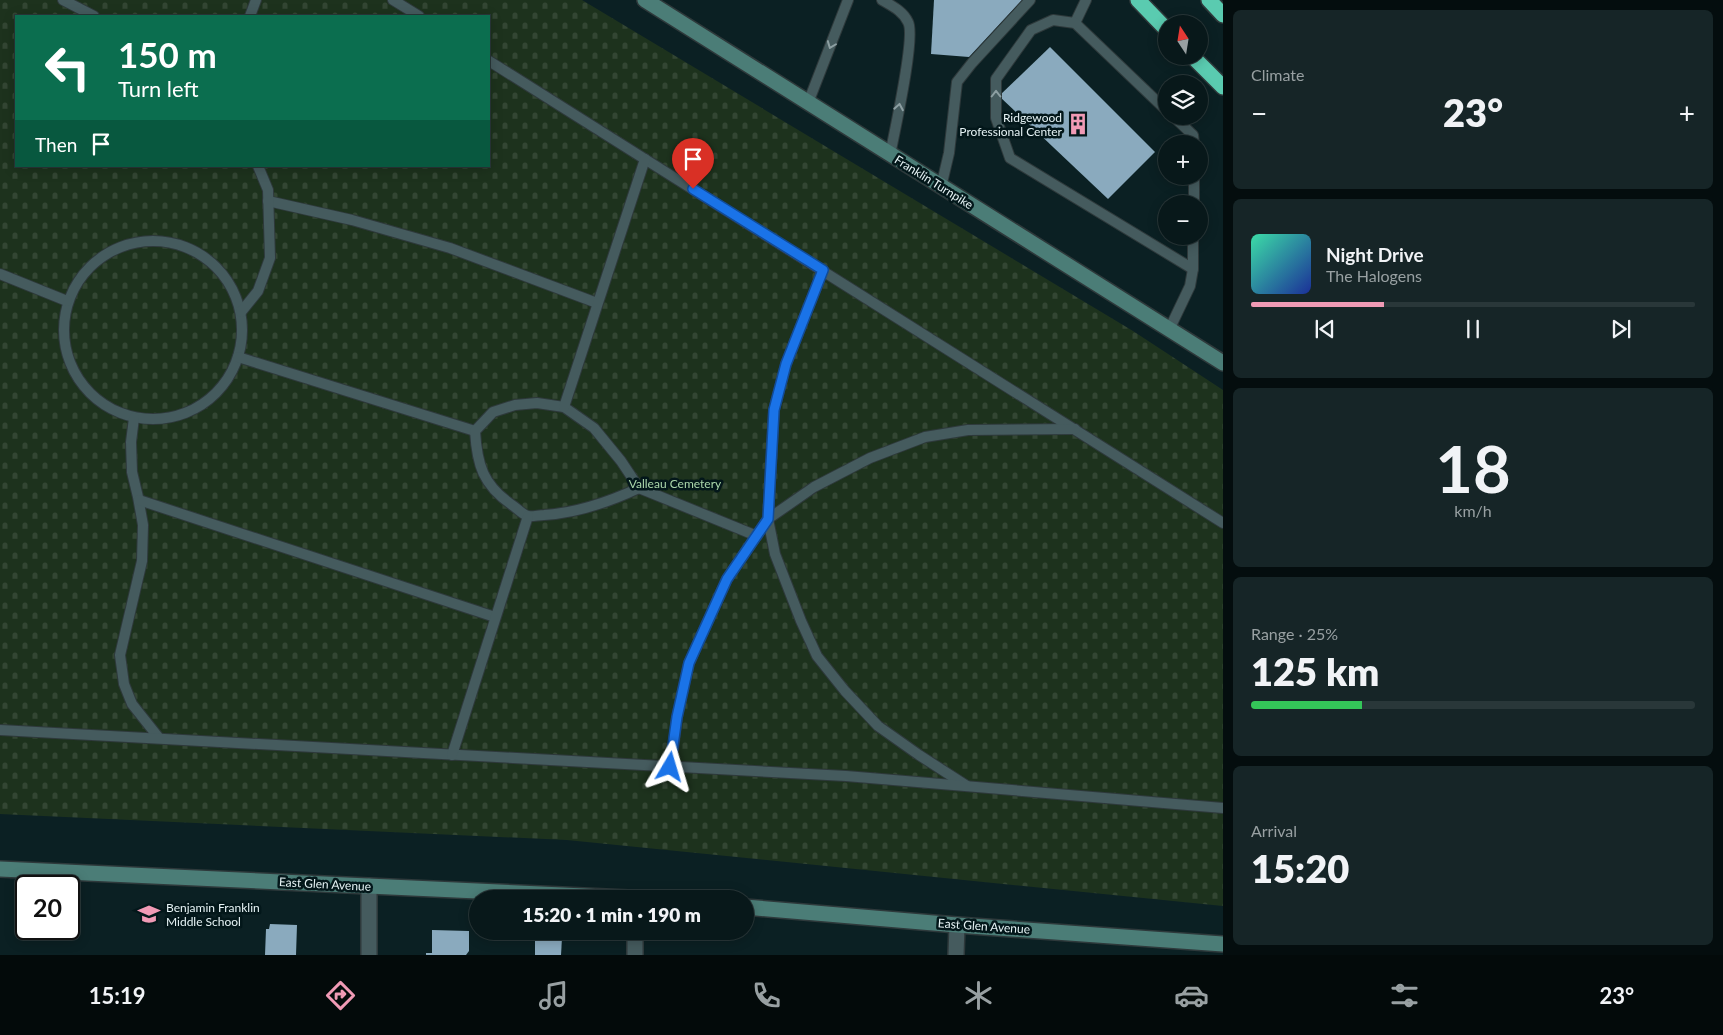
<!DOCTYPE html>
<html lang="en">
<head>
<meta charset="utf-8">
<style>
	body { margin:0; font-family:Lato,sans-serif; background:#162527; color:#f1f3f6; height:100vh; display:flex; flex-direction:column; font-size:19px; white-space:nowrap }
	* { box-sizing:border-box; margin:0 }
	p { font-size:16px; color:#98a0a2 }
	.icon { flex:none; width:28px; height:28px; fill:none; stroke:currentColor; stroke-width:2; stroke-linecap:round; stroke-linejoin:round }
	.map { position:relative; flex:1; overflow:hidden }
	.panel { display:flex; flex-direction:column; gap:10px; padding:10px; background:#040d0e; width:500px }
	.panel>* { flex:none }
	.hud { position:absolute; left:15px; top:15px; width:475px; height:152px; border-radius:0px; box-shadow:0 2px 12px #0003,0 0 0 1px #293739; background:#0b6e4f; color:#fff; overflow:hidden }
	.needle { width:32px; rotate:348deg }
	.controls { position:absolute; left:1158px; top:15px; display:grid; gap:10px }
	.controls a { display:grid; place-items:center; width:50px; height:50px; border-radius:50%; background:#08181a; box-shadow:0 2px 12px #0003,0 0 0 1px #293739; font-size:25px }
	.speed { position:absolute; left:15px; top:875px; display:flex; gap:10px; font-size:25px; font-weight:700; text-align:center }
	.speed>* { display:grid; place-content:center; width:65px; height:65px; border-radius:50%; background:#08181a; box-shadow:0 2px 12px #0003,0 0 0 1px #293739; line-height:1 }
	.speed .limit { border:2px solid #111; border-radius:8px; background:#fff; color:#111 }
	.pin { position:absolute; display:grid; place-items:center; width:42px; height:42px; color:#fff; margin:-51px -21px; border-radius:50% 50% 50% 0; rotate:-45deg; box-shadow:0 0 5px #0007 }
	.pin .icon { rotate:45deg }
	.me { position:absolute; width:55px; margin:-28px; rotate:7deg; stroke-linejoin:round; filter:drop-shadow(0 0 4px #0008) }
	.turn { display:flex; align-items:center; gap:18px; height:105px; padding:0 20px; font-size:22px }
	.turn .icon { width:65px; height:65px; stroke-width:2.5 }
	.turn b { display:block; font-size:35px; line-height:42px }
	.then { display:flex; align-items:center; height:48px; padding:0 20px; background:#0003; gap:10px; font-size:19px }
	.big { font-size:38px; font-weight:800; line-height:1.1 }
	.panel .widget { flex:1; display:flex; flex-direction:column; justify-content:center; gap:8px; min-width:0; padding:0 18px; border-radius:8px; background:#162527 }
	.panel .dial { align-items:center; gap:0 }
	.dial b { font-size:65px; line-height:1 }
	.song { display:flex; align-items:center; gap:15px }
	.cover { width:60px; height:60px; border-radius:8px; background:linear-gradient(135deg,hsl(160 70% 55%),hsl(230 70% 35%)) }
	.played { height:5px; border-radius:2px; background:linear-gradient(90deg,#f09ab5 30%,#293739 30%) }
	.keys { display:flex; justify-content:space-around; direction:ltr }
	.heat { display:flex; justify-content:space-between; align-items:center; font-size:28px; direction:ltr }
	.charge { height:8px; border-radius:4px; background:linear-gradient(90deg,#34c759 25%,#293739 0) }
	.trip { position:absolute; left:469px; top:890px; width:285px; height:50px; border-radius:25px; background:#08181a; box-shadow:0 2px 12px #0003,0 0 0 1px #293739; font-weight:800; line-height:50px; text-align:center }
	.tab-bar { display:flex; height:80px; justify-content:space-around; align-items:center; background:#030a0a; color:#98a0a2 }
	.tab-bar .icon { width:35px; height:35px }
	.tab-bar .on { color:#f09ab5 }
	.tab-bar b { font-size:22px; color:#f1f3f6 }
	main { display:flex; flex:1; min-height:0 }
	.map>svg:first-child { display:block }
	.cemetery { fill:url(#cemetery-stones); fill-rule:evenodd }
	.building { fill:#8aaabe }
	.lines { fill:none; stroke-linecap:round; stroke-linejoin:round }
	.lane-casing { stroke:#2e393b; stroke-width:12 }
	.street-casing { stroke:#2e393b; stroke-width:18 }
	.secondary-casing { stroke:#2e393b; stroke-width:18 }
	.highway-casing { stroke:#2e393b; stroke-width:18 }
	.lane { stroke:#455b5e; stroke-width:10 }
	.street { stroke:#455b5e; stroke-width:15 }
	.secondary { stroke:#4b7d77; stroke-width:15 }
	.highway { stroke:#5acbb0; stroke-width:15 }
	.oneway { stroke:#8d9fa2 }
	.route-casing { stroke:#114b97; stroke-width:12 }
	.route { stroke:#1a73e8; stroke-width:9 }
	.labels { text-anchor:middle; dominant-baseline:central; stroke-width:5; stroke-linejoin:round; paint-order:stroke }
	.poi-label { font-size:12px; fill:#e6f3f5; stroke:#03171a; text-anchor:end }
	.street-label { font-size:12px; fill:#e6f3f5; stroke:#03171a }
	.park-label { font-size:12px; fill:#abd7ab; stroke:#03171a }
</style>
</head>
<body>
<main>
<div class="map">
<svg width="1223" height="955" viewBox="0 0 1223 955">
	<defs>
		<pattern id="cemetery-stones" width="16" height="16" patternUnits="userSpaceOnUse" patternTransform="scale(1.25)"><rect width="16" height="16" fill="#1d321d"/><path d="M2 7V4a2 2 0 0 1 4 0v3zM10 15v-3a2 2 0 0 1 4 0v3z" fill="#334633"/></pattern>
	</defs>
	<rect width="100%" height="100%" fill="#0b2023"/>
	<path class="cemetery" d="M0,0H582L1133,331L1223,390V906L567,840L0,814ZM16,16H489V166H16Z"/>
	<g class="building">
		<path d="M934,0H1022L969,57L931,54Z"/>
		<path d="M1050,47L1155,152L1108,199L999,96Z"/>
		<path d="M270,924L297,925L296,955H265L266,929H269Z"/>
		<path d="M432,930L469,931V951L466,955H426V953H432Z"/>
		<path d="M535,938H562L561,955H535Z"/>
	</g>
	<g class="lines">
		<g class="lane-casing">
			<g id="lane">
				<path d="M63,0L94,16"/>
				<path d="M393,0L419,16"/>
				<path d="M882,0C892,6 903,11 908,22C916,36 894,134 890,155"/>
				<path d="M250,16L256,0"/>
				<path d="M1075,23L1086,0"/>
				<path d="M489,61L1223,523"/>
				<path d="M808,103L848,0"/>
				<path d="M1166,110L1075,23L1053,20L1031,30L996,79V118L1010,158L1193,269"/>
				<path d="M1173,116L1193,135L1194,144"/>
				<path d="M941,187L949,153L957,82L972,63L1030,0"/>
				<path d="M268,201L352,220L450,248L597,303"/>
				<path d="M1194,204V176"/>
				<circle cx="153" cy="330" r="89"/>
				<path d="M823,270L786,364L774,410L768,519L775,554L801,621L817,656L845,691L878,726L919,755L967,786"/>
				<path d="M0,274L67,301"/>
				<path d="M241,312L258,291L270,258L268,190L258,166"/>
				<path d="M1169,330L1190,286L1193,269V236"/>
				<path d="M238,357L475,431"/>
				<path d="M537,403L564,407L594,428L621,461L639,488C609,502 577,513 544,515C539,515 532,517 528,516C523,515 517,508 512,505C483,485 477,465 475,431L493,412L515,405Z"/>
				<path d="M564,407L645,159"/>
				<path d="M134,418L131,442L132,472L138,497L143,525L142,561L120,655L124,684L132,704L159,738"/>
				<path d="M639,488L757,536"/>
				<path d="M139,500L495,617"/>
				<path d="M0,730L846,776L1223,808"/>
				<path d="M452,755L528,516"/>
				<path d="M671,767L677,717L689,663L727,579L768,519L814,487L870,458L925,437L968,430L1075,429"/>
			</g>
		</g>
		<g class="street-casing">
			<g id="street">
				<path d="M369,886V955"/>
				<path d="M635,955V931"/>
				<path d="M956,955L957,925"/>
			</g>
		</g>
		<g class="secondary-casing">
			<g id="secondary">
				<path d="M645,0L1223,363"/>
				<path d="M0,869L650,899"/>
				<path d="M745,907L957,925L1223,944"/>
			</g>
		</g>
		<g class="highway-casing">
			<g id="highway">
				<path d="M1138,0L1166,29"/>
				<path d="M1209,0L1223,15"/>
				<path d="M1192,56L1223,87"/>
			</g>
		</g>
		<use href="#lane" class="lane"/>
		<use href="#street" class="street"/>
		<use href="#secondary" class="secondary"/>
		<use href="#highway" class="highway"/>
	</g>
	<defs><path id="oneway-chevron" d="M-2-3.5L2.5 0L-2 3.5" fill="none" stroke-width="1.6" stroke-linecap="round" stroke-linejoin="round" transform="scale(1.25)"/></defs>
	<g class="oneway">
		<use href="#oneway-chevron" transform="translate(831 45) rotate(111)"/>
		<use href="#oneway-chevron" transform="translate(996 94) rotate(-90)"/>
		<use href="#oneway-chevron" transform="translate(899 107) rotate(-80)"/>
	</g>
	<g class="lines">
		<g class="route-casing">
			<path id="route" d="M670,767L677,717L689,663L727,579L768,519L774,410L786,364L823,270L693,189"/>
		</g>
		<use href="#route" class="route"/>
	</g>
	<defs>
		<g id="building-bare" transform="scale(1.725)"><path d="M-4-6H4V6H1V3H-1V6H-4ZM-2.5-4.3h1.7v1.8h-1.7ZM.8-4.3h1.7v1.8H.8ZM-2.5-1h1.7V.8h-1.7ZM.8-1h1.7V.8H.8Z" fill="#f09ab5" stroke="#03171a" stroke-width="2.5" paint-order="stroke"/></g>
		<g id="school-bare" transform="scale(1.725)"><path d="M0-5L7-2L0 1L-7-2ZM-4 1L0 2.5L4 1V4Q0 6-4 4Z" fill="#f09ab5" stroke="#03171a" stroke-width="2.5" paint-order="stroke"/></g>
	</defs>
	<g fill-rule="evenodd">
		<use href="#building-bare" x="1078" y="124"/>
		<use href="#school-bare" x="149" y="914"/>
	</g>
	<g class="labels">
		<g class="poi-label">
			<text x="1062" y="117">Ridgewood<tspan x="1062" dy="14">Professional Center</tspan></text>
			<text x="166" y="907" text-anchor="start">Benjamin Franklin<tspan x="166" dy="14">Middle School</tspan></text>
		</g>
		<g class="street-label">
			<text transform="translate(934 182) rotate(32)">Franklin Turnpike</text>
			<text transform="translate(325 884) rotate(3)">East Glen Avenue</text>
			<text transform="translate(984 926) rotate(4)">East Glen Avenue</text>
		</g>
		<g class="park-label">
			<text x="675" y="483">Valleau Cemetery</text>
		</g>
	</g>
</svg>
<div class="controls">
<a><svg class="needle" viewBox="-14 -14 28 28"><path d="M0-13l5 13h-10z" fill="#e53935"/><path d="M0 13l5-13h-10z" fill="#98a0a2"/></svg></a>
<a><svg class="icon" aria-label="layers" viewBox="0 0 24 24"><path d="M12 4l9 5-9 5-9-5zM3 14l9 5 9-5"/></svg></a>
<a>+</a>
<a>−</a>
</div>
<div class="speed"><div class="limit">20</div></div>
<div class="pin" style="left:693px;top:189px;background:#d93025"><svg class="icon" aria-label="arrive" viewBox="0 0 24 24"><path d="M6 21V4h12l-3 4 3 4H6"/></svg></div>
<svg class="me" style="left:670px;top:767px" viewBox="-20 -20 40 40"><path d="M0-17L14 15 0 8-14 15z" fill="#1a73e8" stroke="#fff" stroke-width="4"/></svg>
<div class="trip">15:20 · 1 min · 190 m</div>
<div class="hud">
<div class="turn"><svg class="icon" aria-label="left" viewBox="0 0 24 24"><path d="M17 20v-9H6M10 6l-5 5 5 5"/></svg><div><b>150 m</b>Turn left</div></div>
<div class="then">Then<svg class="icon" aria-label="arrive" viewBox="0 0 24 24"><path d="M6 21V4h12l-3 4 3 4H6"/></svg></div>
</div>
</div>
<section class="panel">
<div class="widget"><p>Climate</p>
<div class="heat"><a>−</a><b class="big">23°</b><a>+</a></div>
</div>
<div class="widget">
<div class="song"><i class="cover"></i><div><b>Night Drive</b><p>The Halogens</p></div></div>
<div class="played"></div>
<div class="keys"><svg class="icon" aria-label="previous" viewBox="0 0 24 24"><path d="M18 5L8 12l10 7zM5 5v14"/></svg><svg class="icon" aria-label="pause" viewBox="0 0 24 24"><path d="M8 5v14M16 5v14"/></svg><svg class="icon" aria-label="next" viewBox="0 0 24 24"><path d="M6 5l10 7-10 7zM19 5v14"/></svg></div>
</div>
<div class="widget dial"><b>18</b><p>km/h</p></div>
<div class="widget"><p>Range · 25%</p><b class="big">125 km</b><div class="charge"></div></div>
<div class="widget"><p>Arrival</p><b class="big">15:20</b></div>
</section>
</main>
<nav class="tab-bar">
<b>15:19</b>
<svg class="icon on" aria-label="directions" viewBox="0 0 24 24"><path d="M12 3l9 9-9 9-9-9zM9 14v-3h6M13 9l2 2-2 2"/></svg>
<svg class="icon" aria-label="music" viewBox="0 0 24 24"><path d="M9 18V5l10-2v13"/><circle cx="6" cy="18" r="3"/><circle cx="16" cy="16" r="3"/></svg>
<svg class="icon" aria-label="phone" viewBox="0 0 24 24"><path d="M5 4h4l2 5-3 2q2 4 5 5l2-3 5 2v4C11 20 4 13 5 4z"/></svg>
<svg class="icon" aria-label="climate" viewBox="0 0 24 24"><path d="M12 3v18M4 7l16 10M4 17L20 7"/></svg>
<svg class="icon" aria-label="car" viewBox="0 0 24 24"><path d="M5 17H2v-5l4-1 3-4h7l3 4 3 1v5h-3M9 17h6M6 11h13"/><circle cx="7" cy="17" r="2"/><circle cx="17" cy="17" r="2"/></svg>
<svg class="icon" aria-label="filters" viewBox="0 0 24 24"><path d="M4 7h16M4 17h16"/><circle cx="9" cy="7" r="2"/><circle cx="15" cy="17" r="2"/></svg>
<b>23°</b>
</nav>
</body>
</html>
